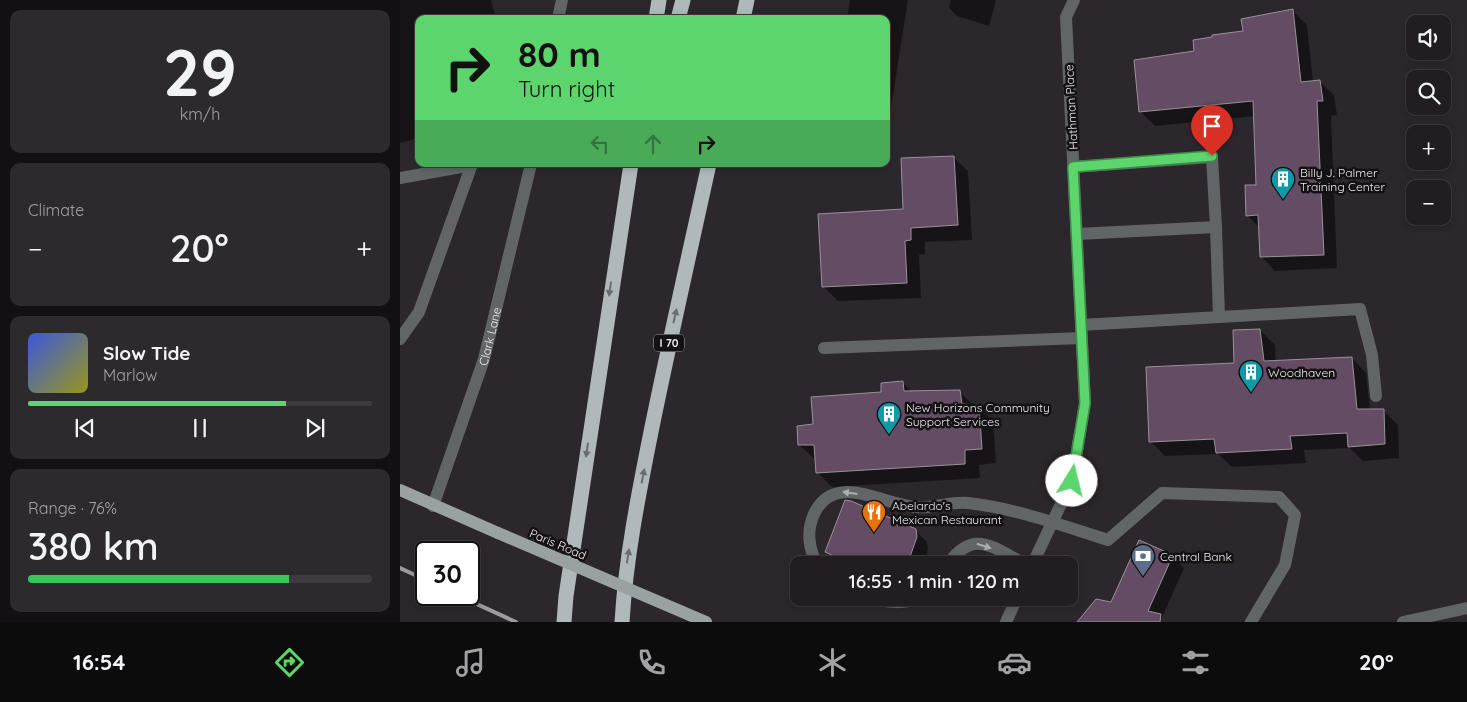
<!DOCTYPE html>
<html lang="en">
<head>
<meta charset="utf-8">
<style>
	body { margin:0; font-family:Quicksand,sans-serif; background:#2d2a2e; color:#f1f3f6; height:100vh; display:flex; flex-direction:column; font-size:19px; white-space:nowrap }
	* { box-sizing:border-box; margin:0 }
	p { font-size:16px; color:#a2a2a5 }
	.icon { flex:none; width:28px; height:28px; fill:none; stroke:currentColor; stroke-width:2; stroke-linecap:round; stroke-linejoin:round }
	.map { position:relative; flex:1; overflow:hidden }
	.drawer { display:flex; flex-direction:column; gap:10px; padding:10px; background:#121012; width:400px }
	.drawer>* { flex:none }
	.hud { position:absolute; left:15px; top:15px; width:475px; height:152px; border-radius:10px; box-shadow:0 2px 8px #0003,0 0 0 1px #3e3b3f; background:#5cd56d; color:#111; overflow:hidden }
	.tools { position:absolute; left:1006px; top:15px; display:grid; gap:10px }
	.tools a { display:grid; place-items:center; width:45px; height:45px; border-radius:10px; background:#211d21; box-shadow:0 2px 8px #0003,0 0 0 1px #3e3b3f; font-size:25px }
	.speed { position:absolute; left:15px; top:541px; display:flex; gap:10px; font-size:25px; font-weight:700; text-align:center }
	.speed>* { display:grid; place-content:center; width:65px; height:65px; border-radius:50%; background:#211d21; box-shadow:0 2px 8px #0003,0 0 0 1px #3e3b3f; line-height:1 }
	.speed .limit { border:2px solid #111; border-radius:8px; background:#fff; color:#111 }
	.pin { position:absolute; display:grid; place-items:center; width:42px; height:42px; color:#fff; margin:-51px -21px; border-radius:50% 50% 50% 0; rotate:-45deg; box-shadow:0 0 5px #0007 }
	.pin .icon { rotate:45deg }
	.me { position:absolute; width:55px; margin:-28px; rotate:9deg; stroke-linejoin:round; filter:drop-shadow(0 0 4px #0008) }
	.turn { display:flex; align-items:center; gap:18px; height:105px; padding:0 20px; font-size:22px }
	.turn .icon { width:65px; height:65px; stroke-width:2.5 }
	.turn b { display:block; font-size:35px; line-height:42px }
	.lanes { display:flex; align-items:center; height:48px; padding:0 20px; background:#0003; justify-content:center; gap:25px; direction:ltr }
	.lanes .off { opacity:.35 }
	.big { font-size:38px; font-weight:600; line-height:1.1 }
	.drawer .tile { flex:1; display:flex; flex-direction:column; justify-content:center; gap:8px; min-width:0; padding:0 18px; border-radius:10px; background:#2d2a2e }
	.drawer .dial { align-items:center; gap:0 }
	.dial b { font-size:65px; line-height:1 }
	.song { display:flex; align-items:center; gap:15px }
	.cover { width:60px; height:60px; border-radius:8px; background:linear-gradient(135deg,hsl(230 70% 55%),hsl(60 70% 35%)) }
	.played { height:5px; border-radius:2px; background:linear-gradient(90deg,#5cd56d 75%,#3e3b3f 75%) }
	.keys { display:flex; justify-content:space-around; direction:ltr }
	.heat { display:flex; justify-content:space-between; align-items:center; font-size:28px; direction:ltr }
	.charge { height:8px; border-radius:4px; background:linear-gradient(90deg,#34c759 76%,#3e3b3f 0) }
	.trip { position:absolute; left:390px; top:556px; width:288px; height:50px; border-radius:10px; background:#211d21; box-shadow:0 2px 8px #0003,0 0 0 1px #3e3b3f; font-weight:600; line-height:50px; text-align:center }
	.tabs { display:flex; height:80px; justify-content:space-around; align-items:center; background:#0d0c0d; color:#a2a2a5 }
	.tabs .icon { width:35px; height:35px }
	.tabs .selected { color:#5cd56d }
	.tabs b { font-size:22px; color:#f1f3f6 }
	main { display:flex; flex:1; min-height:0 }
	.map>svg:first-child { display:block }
	.shadow { fill:#0007 }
	.building { fill:#644d64; stroke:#989298 }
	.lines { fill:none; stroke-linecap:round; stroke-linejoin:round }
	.minor { stroke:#616566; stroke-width:12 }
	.major { stroke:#99a1a3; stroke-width:12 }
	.highway { stroke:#afb9bb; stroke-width:15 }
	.rail { stroke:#9e9a9e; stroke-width:4 }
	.major-bridge { stroke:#99a1a3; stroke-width:12 }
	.oneway { fill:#696d6f }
	.oneway2 { fill:#afafb1 }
	.route-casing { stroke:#3c8a47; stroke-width:12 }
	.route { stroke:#5cd56d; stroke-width:9 }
	.labels { text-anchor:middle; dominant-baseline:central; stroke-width:5; stroke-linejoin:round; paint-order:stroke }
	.shield { fill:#131113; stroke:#adaaac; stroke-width:1 }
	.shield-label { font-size:11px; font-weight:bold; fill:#efebee }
	.street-label { font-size:12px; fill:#efebee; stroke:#131113 }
	.poi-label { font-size:12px; fill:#efebee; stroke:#131113; text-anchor:start }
</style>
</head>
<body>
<main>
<section class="drawer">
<div class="tile dial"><b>29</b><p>km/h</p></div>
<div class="tile"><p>Climate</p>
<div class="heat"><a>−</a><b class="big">20°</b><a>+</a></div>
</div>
<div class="tile">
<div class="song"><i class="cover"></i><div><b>Slow Tide</b><p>Marlow</p></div></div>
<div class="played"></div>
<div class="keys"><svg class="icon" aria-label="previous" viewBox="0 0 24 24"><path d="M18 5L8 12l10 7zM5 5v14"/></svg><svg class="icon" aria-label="pause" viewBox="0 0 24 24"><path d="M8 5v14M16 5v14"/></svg><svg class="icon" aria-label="next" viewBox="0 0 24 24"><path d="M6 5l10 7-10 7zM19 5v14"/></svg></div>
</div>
<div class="tile"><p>Range · 76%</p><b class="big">380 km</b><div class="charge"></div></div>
</section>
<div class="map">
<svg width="1067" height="622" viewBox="0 0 1067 622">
	<rect width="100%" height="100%" fill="#2c272c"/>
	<g class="shadow">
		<path d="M0,0H91L96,19H19V138L0,143Z"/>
		<path d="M450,0H508L489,120H486V19H447Z"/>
		<path d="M551,0H596L589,26L557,16L549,8Z"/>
		<path d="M893,11L907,25L913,82L919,81L934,95L937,115L931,116L937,268L875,271L861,256L860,228L847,215L858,186L855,116L755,126L740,111L795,52Z"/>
		<path d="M553,157L568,171L572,240L525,242V254L519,255L521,298L438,301L423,286L505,211Z"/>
		<path d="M860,330L875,345L876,362L952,358L966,373L970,410H983L998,425L999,458L963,461L950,448L904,450L906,463L832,467L818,454L765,456L750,441L835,364Z"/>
		<path d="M502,382L512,392H560L574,406H578L593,421L596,463L579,465L580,478L432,487L417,472L416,460L399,445L414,426Z"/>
		<path d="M515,530L527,542L528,549L523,565H456L438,557V559L450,565H442L426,552Z"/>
		<path d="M772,556L784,568L760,622H682L711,604Z"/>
	</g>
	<g class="building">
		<path d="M893,9L901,82L920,80L923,101H917L924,255L860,257L858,215L846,216L845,185H856L853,101L739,112L734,60L794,51L793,40L812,37V35L843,31L841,19Z"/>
		<path d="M554,156L558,225L511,228V240L505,241L507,283L422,287L418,214L503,209L501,158Z"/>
		<path d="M860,329L864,361L952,357L957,409H984L985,444L948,447L947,433L890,436L892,449L816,453L814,439L749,442L746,367L834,363L833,330Z"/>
		<path d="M503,381L504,391L560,390L562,404L579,405L582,449L565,450V464L416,473L414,445H398L397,426L413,424L411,397L481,392V383Z"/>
		<path d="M445,500L451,501L516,529L517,537L507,565H453L425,552Z"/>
		<path d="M739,540L773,555L748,611L761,614L760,622H677L696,599L711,602Z"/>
	</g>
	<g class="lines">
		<g class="minor">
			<path d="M158,19L162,0"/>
			<path d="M673,167L812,157L816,227L677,234"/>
			<path d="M0,178L72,165"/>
			<path d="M816,227L819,317"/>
			<path d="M681,325L960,309L972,355L976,396"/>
			<path d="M0,339L19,312L72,164"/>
			<path d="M424,348L682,338"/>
			<path id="s1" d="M33,506L84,359L131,164"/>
			<path d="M417,565C409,548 406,532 414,514C434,471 481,504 515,507C533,509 551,501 568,503C615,508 663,526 708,540L762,493L879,497L895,515L885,565L851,622"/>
			<path d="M547,565C574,527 593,548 627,565"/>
			<path d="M632,565L672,481L685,403L666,17L674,0"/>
			<path d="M474,598C488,603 505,604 519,598"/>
			<path d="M606,622L617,598"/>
			<path d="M1003,622L1067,608"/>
		</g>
		<path class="major" d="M0,490L98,533"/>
		<g class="highway">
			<path d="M256,19L259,0"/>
			<path d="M278,19L283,0"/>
			<path d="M343,19L347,0"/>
			<path d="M164,622L166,596L231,164"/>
			<path d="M222,622C226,556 239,492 252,427C270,339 290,251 309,164"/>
		</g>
		<g class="rail">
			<path d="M0,568L26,580"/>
			<path d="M57,595L116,622"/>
		</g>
		<path class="major-bridge" d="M98,533L306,622"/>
	</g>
	<defs><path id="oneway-solid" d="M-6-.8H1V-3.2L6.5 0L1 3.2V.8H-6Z" transform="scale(1.25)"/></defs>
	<g class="oneway">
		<use href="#oneway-solid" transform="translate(210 289) rotate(98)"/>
		<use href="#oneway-solid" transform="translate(275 316) rotate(-77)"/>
		<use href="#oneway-solid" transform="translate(187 450) rotate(98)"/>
		<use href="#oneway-solid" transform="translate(243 476) rotate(-79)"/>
		<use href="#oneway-solid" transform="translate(228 556) rotate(-81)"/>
	</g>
	<g class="oneway2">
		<use href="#oneway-solid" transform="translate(450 493) rotate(-172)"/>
		<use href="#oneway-solid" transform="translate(584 546) rotate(17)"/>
	</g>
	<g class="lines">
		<g class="route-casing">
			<path id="route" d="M672,481L685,403L673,167L812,156"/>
		</g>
		<use href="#route" class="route"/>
	</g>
	<defs>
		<g id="building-pin" transform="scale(1.25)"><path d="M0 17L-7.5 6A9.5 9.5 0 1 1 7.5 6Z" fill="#0f9aa8" stroke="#131113"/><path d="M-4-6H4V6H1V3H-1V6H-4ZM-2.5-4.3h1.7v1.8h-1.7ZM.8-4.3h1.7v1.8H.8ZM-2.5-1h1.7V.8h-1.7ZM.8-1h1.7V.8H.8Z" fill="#fff"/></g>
		<g id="restaurant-pin" transform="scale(1.25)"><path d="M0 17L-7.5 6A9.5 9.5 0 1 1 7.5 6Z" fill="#e8710a" stroke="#131113"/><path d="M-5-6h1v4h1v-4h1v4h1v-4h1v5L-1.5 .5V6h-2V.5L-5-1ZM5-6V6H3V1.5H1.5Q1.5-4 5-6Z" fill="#fff"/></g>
		<g id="bank-pin" transform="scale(1.25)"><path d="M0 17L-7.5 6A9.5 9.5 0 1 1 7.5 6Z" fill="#5c6f8a" stroke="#131113"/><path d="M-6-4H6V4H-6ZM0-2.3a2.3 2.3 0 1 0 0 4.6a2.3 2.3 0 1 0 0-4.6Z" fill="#fff"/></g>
	</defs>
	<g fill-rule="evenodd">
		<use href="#building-pin" x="883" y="179"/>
		<use href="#building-pin" x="851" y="372"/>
		<use href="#building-pin" x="489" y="414"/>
		<use href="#restaurant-pin" x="474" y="512"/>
		<use href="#bank-pin" x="743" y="556"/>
	</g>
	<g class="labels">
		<rect class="shield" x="254" y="334.5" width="30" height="17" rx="4"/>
		<g class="shield-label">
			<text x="269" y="343">I 70</text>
		</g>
		<g class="street-label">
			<text transform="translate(671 107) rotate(-93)">Hathman Place</text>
			<text stroke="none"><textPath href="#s1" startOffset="179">Clark Lane</textPath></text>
			<text transform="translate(158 544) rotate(23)">Paris Road</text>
		</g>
		<g class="poi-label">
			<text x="900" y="172">Billy J. Palmer<tspan x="900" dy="14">Training Center</tspan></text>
			<text x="868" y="372">Woodhaven</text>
			<text x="506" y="407">New Horizons Community<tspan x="506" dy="14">Support Services</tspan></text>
			<text x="492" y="505">Abelardo's<tspan x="492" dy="14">Mexican Restaurant</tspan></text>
			<text x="760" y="556">Central Bank</text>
		</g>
	</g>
</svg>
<div class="tools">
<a><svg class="icon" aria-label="sound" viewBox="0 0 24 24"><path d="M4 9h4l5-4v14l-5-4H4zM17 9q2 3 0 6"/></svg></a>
<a><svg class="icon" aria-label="search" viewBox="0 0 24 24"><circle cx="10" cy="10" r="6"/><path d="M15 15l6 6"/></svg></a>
<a>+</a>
<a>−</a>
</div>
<div class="speed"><div class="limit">30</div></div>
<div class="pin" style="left:812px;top:156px;background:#d93025"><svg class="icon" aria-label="arrive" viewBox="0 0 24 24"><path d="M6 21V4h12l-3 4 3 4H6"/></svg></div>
<svg class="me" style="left:672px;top:481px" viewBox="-20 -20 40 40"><circle r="19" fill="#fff"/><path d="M0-13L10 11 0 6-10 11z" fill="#5cd56d"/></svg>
<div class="trip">16:55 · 1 min · 120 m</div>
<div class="hud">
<div class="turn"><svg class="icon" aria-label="right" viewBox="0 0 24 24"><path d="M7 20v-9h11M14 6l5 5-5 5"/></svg><div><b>80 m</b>Turn right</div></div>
<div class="lanes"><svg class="icon off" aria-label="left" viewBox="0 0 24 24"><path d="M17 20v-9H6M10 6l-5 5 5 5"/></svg><svg class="icon off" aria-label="ahead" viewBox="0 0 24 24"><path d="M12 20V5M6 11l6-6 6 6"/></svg><svg class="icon" aria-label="right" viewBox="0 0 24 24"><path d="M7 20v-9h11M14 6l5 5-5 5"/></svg></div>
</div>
</div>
</main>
<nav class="tabs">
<b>16:54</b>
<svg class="icon selected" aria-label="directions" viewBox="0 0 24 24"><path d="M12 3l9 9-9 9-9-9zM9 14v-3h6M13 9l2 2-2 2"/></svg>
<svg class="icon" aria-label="music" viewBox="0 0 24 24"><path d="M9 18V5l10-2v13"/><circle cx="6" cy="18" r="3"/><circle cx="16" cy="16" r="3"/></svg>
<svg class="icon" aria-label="phone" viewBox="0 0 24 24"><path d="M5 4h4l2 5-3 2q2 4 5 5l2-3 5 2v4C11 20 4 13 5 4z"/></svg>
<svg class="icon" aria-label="climate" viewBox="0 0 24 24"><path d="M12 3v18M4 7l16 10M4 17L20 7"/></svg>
<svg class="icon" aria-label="car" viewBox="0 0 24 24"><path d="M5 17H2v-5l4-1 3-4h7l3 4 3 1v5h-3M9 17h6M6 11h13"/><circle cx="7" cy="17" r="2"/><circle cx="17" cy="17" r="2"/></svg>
<svg class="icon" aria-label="filters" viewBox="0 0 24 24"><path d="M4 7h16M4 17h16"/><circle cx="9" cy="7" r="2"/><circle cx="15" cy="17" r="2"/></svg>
<b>20°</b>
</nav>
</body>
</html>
